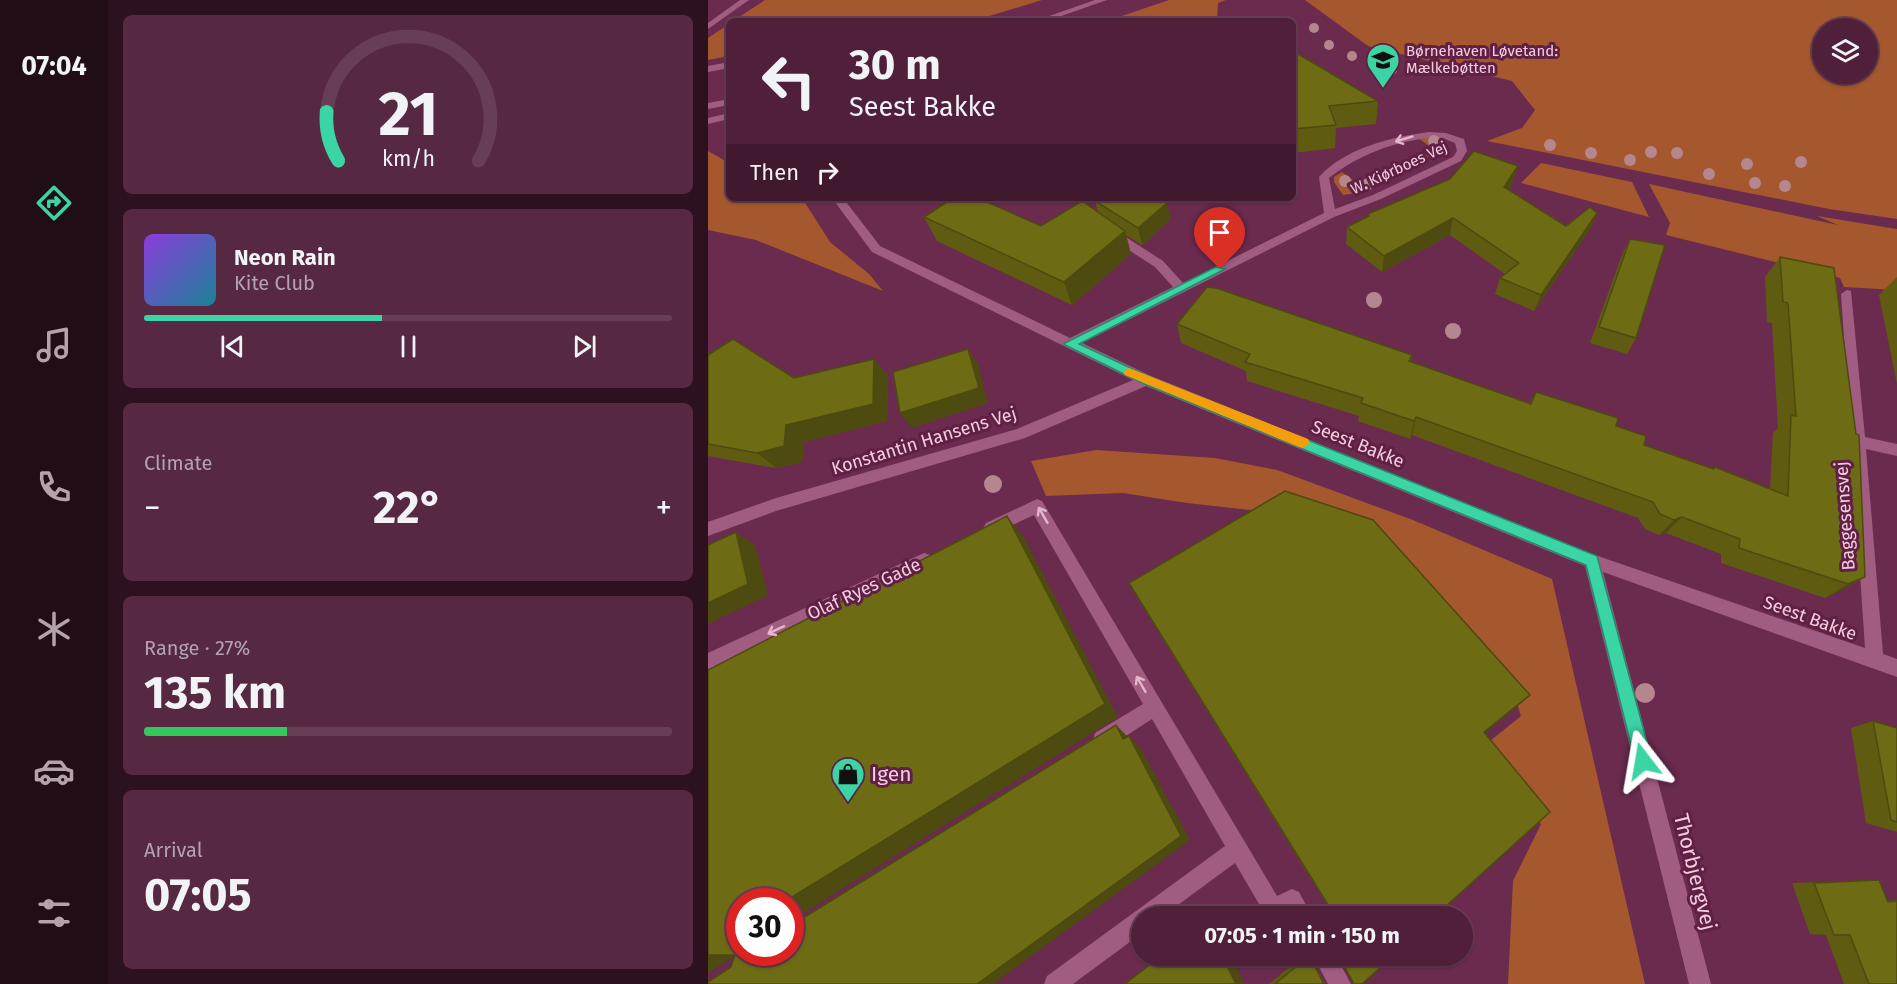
<!DOCTYPE html>
<html lang="en">
<head>
<meta charset="utf-8">
<style>
	body { margin:0; font-family:"Fira Sans",sans-serif; background:#562842; color:#f1f3f6; height:100vh; display:flex; flex-direction:column; font-size:22px; white-space:nowrap }
	* { box-sizing:border-box; margin:0 }
	p { font-size:20px; color:#b4a3af }
	.icon { flex:none; width:33px; height:33px; fill:none; stroke:currentColor; stroke-width:2; stroke-linecap:round; stroke-linejoin:round }
	.map { position:relative; flex:1; overflow:hidden }
	.panel { display:flex; flex-direction:column; gap:15px; padding:15px; background:#2c1220; width:600px }
	.panel>* { flex:none }
	.banner { position:absolute; left:18px; top:18px; width:570px; height:183px; border-radius:9px; box-shadow:0 2px 4px #0004,0 0 0 2px #673e55; background:#50203b; color:#f1f3f6; overflow:hidden }
	.buttons { position:absolute; left:1104px; top:18px; display:grid; gap:12px }
	.buttons a { display:grid; place-items:center; width:66px; height:66px; border-radius:50%; background:#50203b; box-shadow:0 2px 4px #0004,0 0 0 2px #673e55; font-size:30px }
	.speed { position:absolute; left:18px; top:888px; display:flex; gap:12px; font-size:30px; font-weight:700; text-align:center }
	.speed>* { display:grid; place-content:center; width:78px; height:78px; border-radius:50%; background:#50203b; box-shadow:0 2px 4px #0004,0 0 0 2px #673e55; line-height:1 }
	.speed .limit { border:9px solid #d22; background:#fff; color:#111 }
	.pin { position:absolute; display:grid; place-items:center; width:51px; height:51px; color:#fff; margin:-62px -26px; border-radius:50% 50% 50% 0; rotate:-45deg; box-shadow:0 0 6px #0007 }
	.pin .icon { rotate:45deg }
	.me { position:absolute; width:66px; margin:-33px; rotate:346deg; stroke-linejoin:round; filter:drop-shadow(0 0 4px #0008) }
	.turn { display:flex; align-items:center; gap:21px; height:126px; padding:0 24px; font-size:27px }
	.turn .icon { width:78px; height:78px; stroke-width:2.5 }
	.turn b { display:block; font-size:42px; line-height:51px }
	.then { display:flex; align-items:center; height:57px; padding:0 24px; background:#0003; gap:12px; font-size:22px }
	.big { font-size:45px; font-weight:700; line-height:1.1 }
	.panel .widget { flex:1; display:flex; flex-direction:column; justify-content:center; gap:9px; min-width:0; padding:0 21px; border-radius:9px; background:#562842 }
	.panel .dial { align-items:center; gap:0 }
	.dial svg { height:156px; overflow:visible; fill:none; stroke:#673e55; stroke-width:7; stroke-linecap:round; text-anchor:middle }
	.dial text { fill:#f1f3f6; stroke:none }
	.song { display:flex; align-items:center; gap:18px }
	.cover { width:72px; height:72px; border-radius:9px; background:linear-gradient(135deg,hsl(270 70% 55%),hsl(190 70% 35%)) }
	.played { height:6px; border-radius:3px; background:linear-gradient(90deg,#3ad4a5 45%,#673e55 45%) }
	.keys { display:flex; justify-content:space-around; direction:ltr }
	.heat { display:flex; justify-content:space-between; align-items:center; font-size:33px; direction:ltr }
	.charge { height:9px; border-radius:4px; background:linear-gradient(90deg,#34c759 27%,#673e55 0) }
	.trip { position:absolute; left:423px; top:906px; width:342px; height:60px; border-radius:30px; background:#50203b; box-shadow:0 2px 4px #0004,0 0 0 2px #673e55; font-weight:700; line-height:60px; text-align:center }
	main { display:flex; flex:1; min-height:0 }
	.tab-bar { display:flex; flex-direction:column; width:108px; justify-content:space-around; align-items:center; background:#200d18; color:#b4a3af }
	.tab-bar .icon { width:42px; height:42px }
	.tab-bar .current { color:#3ad4a5 }
	.tab-bar b { font-size:27px; color:#f1f3f6 }
	.map>svg:first-child { display:block }
	.green { fill:#a5572d; fill-rule:evenodd }
	.lines { fill:none; stroke-linecap:round; stroke-linejoin:round }
	.minor { fill:#a15c81; fill-rule:evenodd }
	.tree { fill:#b4878f }
	.wall { fill:#5f5c12 }
	.shaded-wall { fill:#4d4b0f }
	.building { fill:#6e6b15; stroke:#4d4b0f; stroke-width:1.5 }
	.oneway { stroke:#e3b6cc }
	.route { fill:#3ad4a5; stroke:#268a6b; stroke-width:1.5 }
	.slow { fill:#f59e0b }
	.labels { text-anchor:middle; dominant-baseline:central; stroke-width:6; stroke-linejoin:round; paint-order:stroke }
	.far-poi-label { font-size:15px; fill:#f4ccdf; stroke:#5f2044; text-anchor:start }
	.far-street-label { font-size:15px; fill:#f4ccdf; stroke:#5f2044 }
	.street-label { font-size:18px; fill:#f4ccdf; stroke:#5f2044 }
	.near-poi-label { font-size:21px; fill:#f4ccdf; stroke:#5f2044; text-anchor:start }
	.near-street-label { font-size:21px; fill:#f4ccdf; stroke:#5f2044 }
</style>
</head>
<body>
<main>
<nav class="tab-bar">
<b>07:04</b>
<svg class="icon current" aria-label="directions" viewBox="0 0 24 24"><path d="M12 3l9 9-9 9-9-9zM9 14v-3h6M13 9l2 2-2 2"/></svg>
<svg class="icon" aria-label="music" viewBox="0 0 24 24"><path d="M9 18V5l10-2v13"/><circle cx="6" cy="18" r="3"/><circle cx="16" cy="16" r="3"/></svg>
<svg class="icon" aria-label="phone" viewBox="0 0 24 24"><path d="M5 4h4l2 5-3 2q2 4 5 5l2-3 5 2v4C11 20 4 13 5 4z"/></svg>
<svg class="icon" aria-label="climate" viewBox="0 0 24 24"><path d="M12 3v18M4 7l16 10M4 17L20 7"/></svg>
<svg class="icon" aria-label="car" viewBox="0 0 24 24"><path d="M5 17H2v-5l4-1 3-4h7l3 4 3 1v5h-3M9 17h6M6 11h13"/><circle cx="7" cy="17" r="2"/><circle cx="17" cy="17" r="2"/></svg>
<svg class="icon" aria-label="filters" viewBox="0 0 24 24"><path d="M4 7h16M4 17h16"/><circle cx="9" cy="7" r="2"/><circle cx="15" cy="17" r="2"/></svg>
</nav>
<section class="panel">
<div class="widget dial"><svg viewBox="0 0 100 80">
<path d="M14 69A42 42 0 1 1 86 69"/>
<path d="M14 69A42 42 0 0 1 8 44" stroke="#3ad4a5"/>
<text x="50" y="56" font-size="32" font-weight="700">21</text>
<text x="50" y="72" font-size="11">km/h</text>
</svg></div>
<div class="widget">
<div class="song"><i class="cover"></i><div><b>Neon Rain</b><p>Kite Club</p></div></div>
<div class="played"></div>
<div class="keys"><svg class="icon" aria-label="previous" viewBox="0 0 24 24"><path d="M18 5L8 12l10 7zM5 5v14"/></svg><svg class="icon" aria-label="pause" viewBox="0 0 24 24"><path d="M8 5v14M16 5v14"/></svg><svg class="icon" aria-label="next" viewBox="0 0 24 24"><path d="M6 5l10 7-10 7zM19 5v14"/></svg></div>
</div>
<div class="widget"><p>Climate</p>
<div class="heat"><a>−</a><b class="big">22°</b><a>+</a></div>
</div>
<div class="widget"><p>Range · 27%</p><b class="big">135 km</b><div class="charge"></div></div>
<div class="widget"><p>Arrival</p><b class="big">07:05</b></div>
</section>
<div class="map">
<svg width="1189" height="984" viewBox="0 0 1189 984">
	<rect width="100%" height="100%" fill="#6b2b4f"/>
	<g class="green">
		<path d="M57,0H334L265,21H25Z"/>
		<path d="M461,0H518L510,3L509,21H399Z"/>
		<path d="M597,0H1189V219L1121,209L779,141L814,128L827,110L804,81L660,46ZM1114,28H1160V74H1114Z"/>
		<path d="M21,24V56L0,60V38Z"/>
		<path d="M710,138H725L739,148L649,193L635,195L626,182V177L634,172L649,183L724,148Z"/>
		<path d="M0,151L21,163V198H94L122,242L161,274L175,291L48,240L0,230Z"/>
		<path d="M833,163L924,182L941,217L813,183Z"/>
		<path d="M941,184L1130,225L1109,216L1189,229V290L1136,287L1132,278L958,235L962,223Z"/>
		<path d="M388,450L507,458L569,470L705,520L844,579L937,984H800L805,881L833,824L777,745L813,716L806,694L578,514L479,503L415,493L338,496L323,461Z"/>
	</g>
	<g class="lines">
		<g class="minor">
			<path d="M32,0H41L0,29V23Z"/>
			<path d="M387,0H399L339,21H327Z"/>
			<path d="M21,62V68L0,72V66Z"/>
			<path d="M21,99V105L0,109V103Z"/>
			<path d="M21,113V119L0,124V118Z"/>
			<path d="M721,132L738,133L756,139L759,151L753,161L673,199L626,217L374,343L443,376L887,555L1157,648L1133,294L1139,290L1143,291L1157,437L1189,444V456L1158,449L1175,654L1189,659V677L895,572L1003,984H981L877,566L438,386L317,438L68,511L0,536V522L68,498L309,429L425,380L164,252L124,198H135L172,246L362,338L465,287L447,267L399,236V230H407L455,261L475,283L616,213L611,177C637,148 684,137 721,132ZM721,138L737,139L747,143L749,151L745,157L665,195L627,209L621,178C651,155 684,142 721,138Z"/>
			<path d="M329,499L334,501L569,896L584,889L591,892L604,916H582L580,912L572,916H558L527,863L455,916H434V933L365,984H336L339,976L517,846L444,719L401,747L394,749L387,747L385,740L387,733L435,704L326,515L283,535L278,533L275,528L278,523Z"/>
			<path d="M216,553L222,555L224,560L222,565L0,671V653Z"/>
			<path d="M605,956H628L643,984H620Z"/>
		</g>
	</g>
	<g class="tree">
		<circle cx="606" cy="28" r="5"/>
		<circle cx="621" cy="45" r="5"/>
		<circle cx="644" cy="56" r="5"/>
		<circle cx="684" cy="70" r="5"/>
		<circle cx="726" cy="141" r="6"/>
		<circle cx="842" cy="145" r="6"/>
		<circle cx="943" cy="152" r="6"/>
		<circle cx="883" cy="153" r="6"/>
		<circle cx="969" cy="153" r="6"/>
		<circle cx="712" cy="160" r="6"/>
		<circle cx="922" cy="160" r="6"/>
		<circle cx="1093" cy="162" r="6"/>
		<circle cx="1039" cy="164" r="6"/>
		<circle cx="689" cy="171" r="6"/>
		<circle cx="1001" cy="174" r="6"/>
		<circle cx="637" cy="181" r="6"/>
		<circle cx="1047" cy="183" r="6"/>
		<circle cx="660" cy="184" r="6"/>
		<circle cx="1077" cy="186" r="6"/>
		<circle cx="666" cy="300" r="8"/>
		<circle cx="745" cy="331" r="8"/>
		<circle cx="285" cy="484" r="9"/>
		<circle cx="937" cy="693" r="10"/>
	</g>
	<g class="wall">
		<path d="M585,56L670,101L668,124L628,128L627,148L585,153Z"/>
		<path d="M805,182L800,190L858,226L889,213L882,229L826,311L787,294L792,278L797,274L742,235L674,272L638,244L639,227L659,217L660,214Z"/>
		<path d="M387,201L463,219L434,245L418,235L423,254L364,305L229,241L216,217L333,226L390,212Z"/>
		<path d="M922,239L928,338L919,354L882,343L914,255Z"/>
		<path d="M1072,257L1157,577L1132,591L1117,598L1013,563V554L958,533L951,535L937,529L930,518L704,435L702,439L650,421L651,416L539,381L538,371L473,343L469,324L704,355L703,362L822,403L828,392L908,426L936,445L1005,469L1007,467L1062,489L1065,433L1070,428L1064,323L1059,322L1057,277Z"/>
		<path d="M1189,277V384L1171,295Z"/>
		<path d="M0,351L1,354L86,378L166,359L180,376L179,421L96,442L94,462L68,468L0,456Z"/>
		<path d="M421,583L822,695L777,733L727,916H626L432,602Z"/>
		<path d="M1165,721L1189,728V832L1158,823L1143,728Z"/>
		<path d="M1171,880L1179,901L1189,900V984H1136L1118,935L1102,934L1084,883Z"/>
		<path d="M595,956H685L633,960L605,961L617,984H561Z"/>
	</g>
	<g class="shaded-wall">
		<path d="M810,166L805,182L791,203L796,187Z"/>
		<path d="M459,203L463,219L434,245L430,228Z"/>
		<path d="M889,213L882,229L826,311L833,295Z"/>
		<path d="M745,218L742,235L674,272L676,256Z"/>
		<path d="M417,231L423,254L364,305L356,282Z"/>
		<path d="M260,349L270,364L280,403L204,428L192,413Z"/>
		<path d="M166,359L180,376L179,421L96,442L94,462L68,468L49,453L78,425Z"/>
		<path d="M708,417L704,435L702,439L706,421Z"/>
		<path d="M299,516L316,538L410,717L82,921V902H76Z"/>
		<path d="M974,517L958,533L951,535L966,520Z"/>
		<path d="M28,532L47,545L60,595L0,624V603Z"/>
		<path d="M1157,577L1132,591L1117,598L1140,584Z"/>
		<path d="M822,695L806,709L764,744L776,732Z"/>
		<path d="M408,725L420,737L415,739Z"/>
		<path d="M421,736L432,747L482,840L285,984H269Z"/>
		<path d="M33,952L0,973V954Z"/>
		<path d="M514,956H523L537,984H528Z"/>
		<path d="M603,956L617,984H616L604,961Z"/>
	</g>
	<g class="building">
		<path d="M590,54L670,101L621,106L628,125L585,129V56Z"/>
		<path d="M766,151L810,166L796,187L858,226L882,207L889,213L833,295L792,278L811,263L745,218L676,256L639,227L661,216L660,214L742,179Z"/>
		<path d="M245,198H270L333,226L374,201L417,231L356,282L216,217Z"/>
		<path d="M392,198H451L459,203L430,228L387,201Z"/>
		<path d="M922,239L957,245L928,338L891,327Z"/>
		<path d="M1072,257L1126,268L1148,434L1151,435L1157,577L1140,584L1031,548L1032,539L974,517L966,520L952,514L945,502L708,417L706,421L653,403L655,398L537,362L542,354L469,324L499,287L508,288L704,355L701,361L823,404L828,392L910,418L908,426L938,436L936,445L1006,469L1007,467L1080,496L1083,415L1088,416L1080,303L1075,302Z"/>
		<path d="M25,339L86,378L166,359L165,404L78,425L76,446L49,453L0,444V355Z"/>
		<path d="M260,349L271,388L192,413L185,372Z"/>
		<path d="M577,491L665,520L822,695L776,732L842,812L727,916H627L421,583Z"/>
		<path d="M299,516L397,704L76,902H32V952H38L37,954L40,952H82V926L408,725L415,739L421,736L473,836L269,984H0V982L23,967L27,955H0V670Z"/>
		<path d="M28,532L40,584L0,603V545Z"/>
		<path d="M1165,721L1189,728V822L1183,820Z"/>
		<path d="M1171,880L1180,902L1189,901V984H1161L1142,935H1126L1106,883Z"/>
		<path d="M453,956H514L528,984H417Z"/>
		<path d="M601,956H685L654,984H646L633,960L604,961L616,984H567Z"/>
	</g>
	<defs><path id="oneway-shaft" d="M-6 0H5M1.5-3L5.5 0L1.5 3" fill="none" stroke-width="1.6" stroke-linecap="round" stroke-linejoin="round" transform="scale(1.5)"/></defs>
	<g class="oneway">
		<use href="#oneway-shaft" transform="translate(696 139) rotate(163)"/>
		<use href="#oneway-shaft" transform="translate(335 515) rotate(-120)"/>
		<use href="#oneway-shaft" transform="translate(68 630) rotate(155)"/>
		<use href="#oneway-shaft" transform="translate(433 684) rotate(-120)"/>
	</g>
	<path class="route" d="M508,267L517,269L371,344L442,377L889,556L944,761L941,767L935,770L929,767L927,761L878,565L434,383L355,344Z"/>
	<path class="slow" d="M421,368L600,439L602,443L595,448L591,447L417,375L415,372Z"/>
	<defs>
		<g id="school-pin" transform="scale(1.725)"><path d="M0 17L-7.5 6A9.5 9.5 0 1 1 7.5 6Z" fill="#3ad4a5" stroke="#5f2044"/><path d="M0-5L7-2L0 1L-7-2ZM-4 1L0 2.5L4 1V4Q0 6-4 4Z" fill="#111"/></g>
		<g id="shop-pin" transform="scale(1.725)"><path d="M0 17L-7.5 6A9.5 9.5 0 1 1 7.5 6Z" fill="#3ad4a5" stroke="#5f2044"/><path d="M-5-2.5h2.3a2.7 3.5 0 0 1 5.4 0H5L5.5 6h-11ZM-1.5-2.5h3a1.5 2.3 0 0 0-3 0Z" fill="#111"/></g>
	</defs>
	<g fill-rule="evenodd">
		<use href="#school-pin" x="675" y="60"/>
		<use href="#shop-pin" x="140" y="774"/>
	</g>
	<g class="labels">
		<g class="far-poi-label">
			<text x="698" y="51">Børnehaven Løvetand:<tspan x="698" dy="17">Mælkebøtten</tspan></text>
		</g>
		<g class="far-street-label">
			<text transform="translate(691 168) rotate(-25)">W. Kiørboes Vej</text>
		</g>
		<g class="street-label">
			<text transform="translate(216 441) rotate(-17)">Konstantin Hansens Vej</text>
			<text transform="translate(650 444) rotate(22)">Seest Bakke</text>
			<text transform="translate(1137 516) rotate(-94)">Baggesensvej</text>
			<text transform="translate(156 589) rotate(-25)">Olaf Ryes Gade</text>
			<text transform="translate(1102 618) rotate(20)">Seest Bakke</text>
		</g>
		<g class="near-poi-label">
			<text x="163" y="774">Igen</text>
		</g>
		<g class="near-street-label">
			<text transform="translate(987 872) rotate(76)">Thorbjergvej</text>
		</g>
	</g>
</svg>
<div class="buttons">
<a><svg class="icon" aria-label="layers" viewBox="0 0 24 24"><path d="M12 4l9 5-9 5-9-5zM3 14l9 5 9-5"/></svg></a>
</div>
<div class="speed"><div class="limit">30</div></div>
<div class="pin" style="left:512px;top:269px;background:#d93025"><svg class="icon" aria-label="arrive" viewBox="0 0 24 24"><path d="M6 21V4h12l-3 4 3 4H6"/></svg></div>
<svg class="me" style="left:935px;top:761px" viewBox="-20 -20 40 40"><path d="M0-17L14 15 0 8-14 15z" fill="#3ad4a5" stroke="#fff" stroke-width="4"/></svg>
<div class="trip">07:05 · 1 min · 150 m</div>
<div class="banner">
<div class="turn"><svg class="icon" aria-label="left" viewBox="0 0 24 24"><path d="M17 20v-9H6M10 6l-5 5 5 5"/></svg><div><b>30 m</b>Seest Bakke</div></div>
<div class="then">Then<svg class="icon" aria-label="right" viewBox="0 0 24 24"><path d="M7 20v-9h11M14 6l5 5-5 5"/></svg></div>
</div>
</div>
</main>
</body>
</html>
